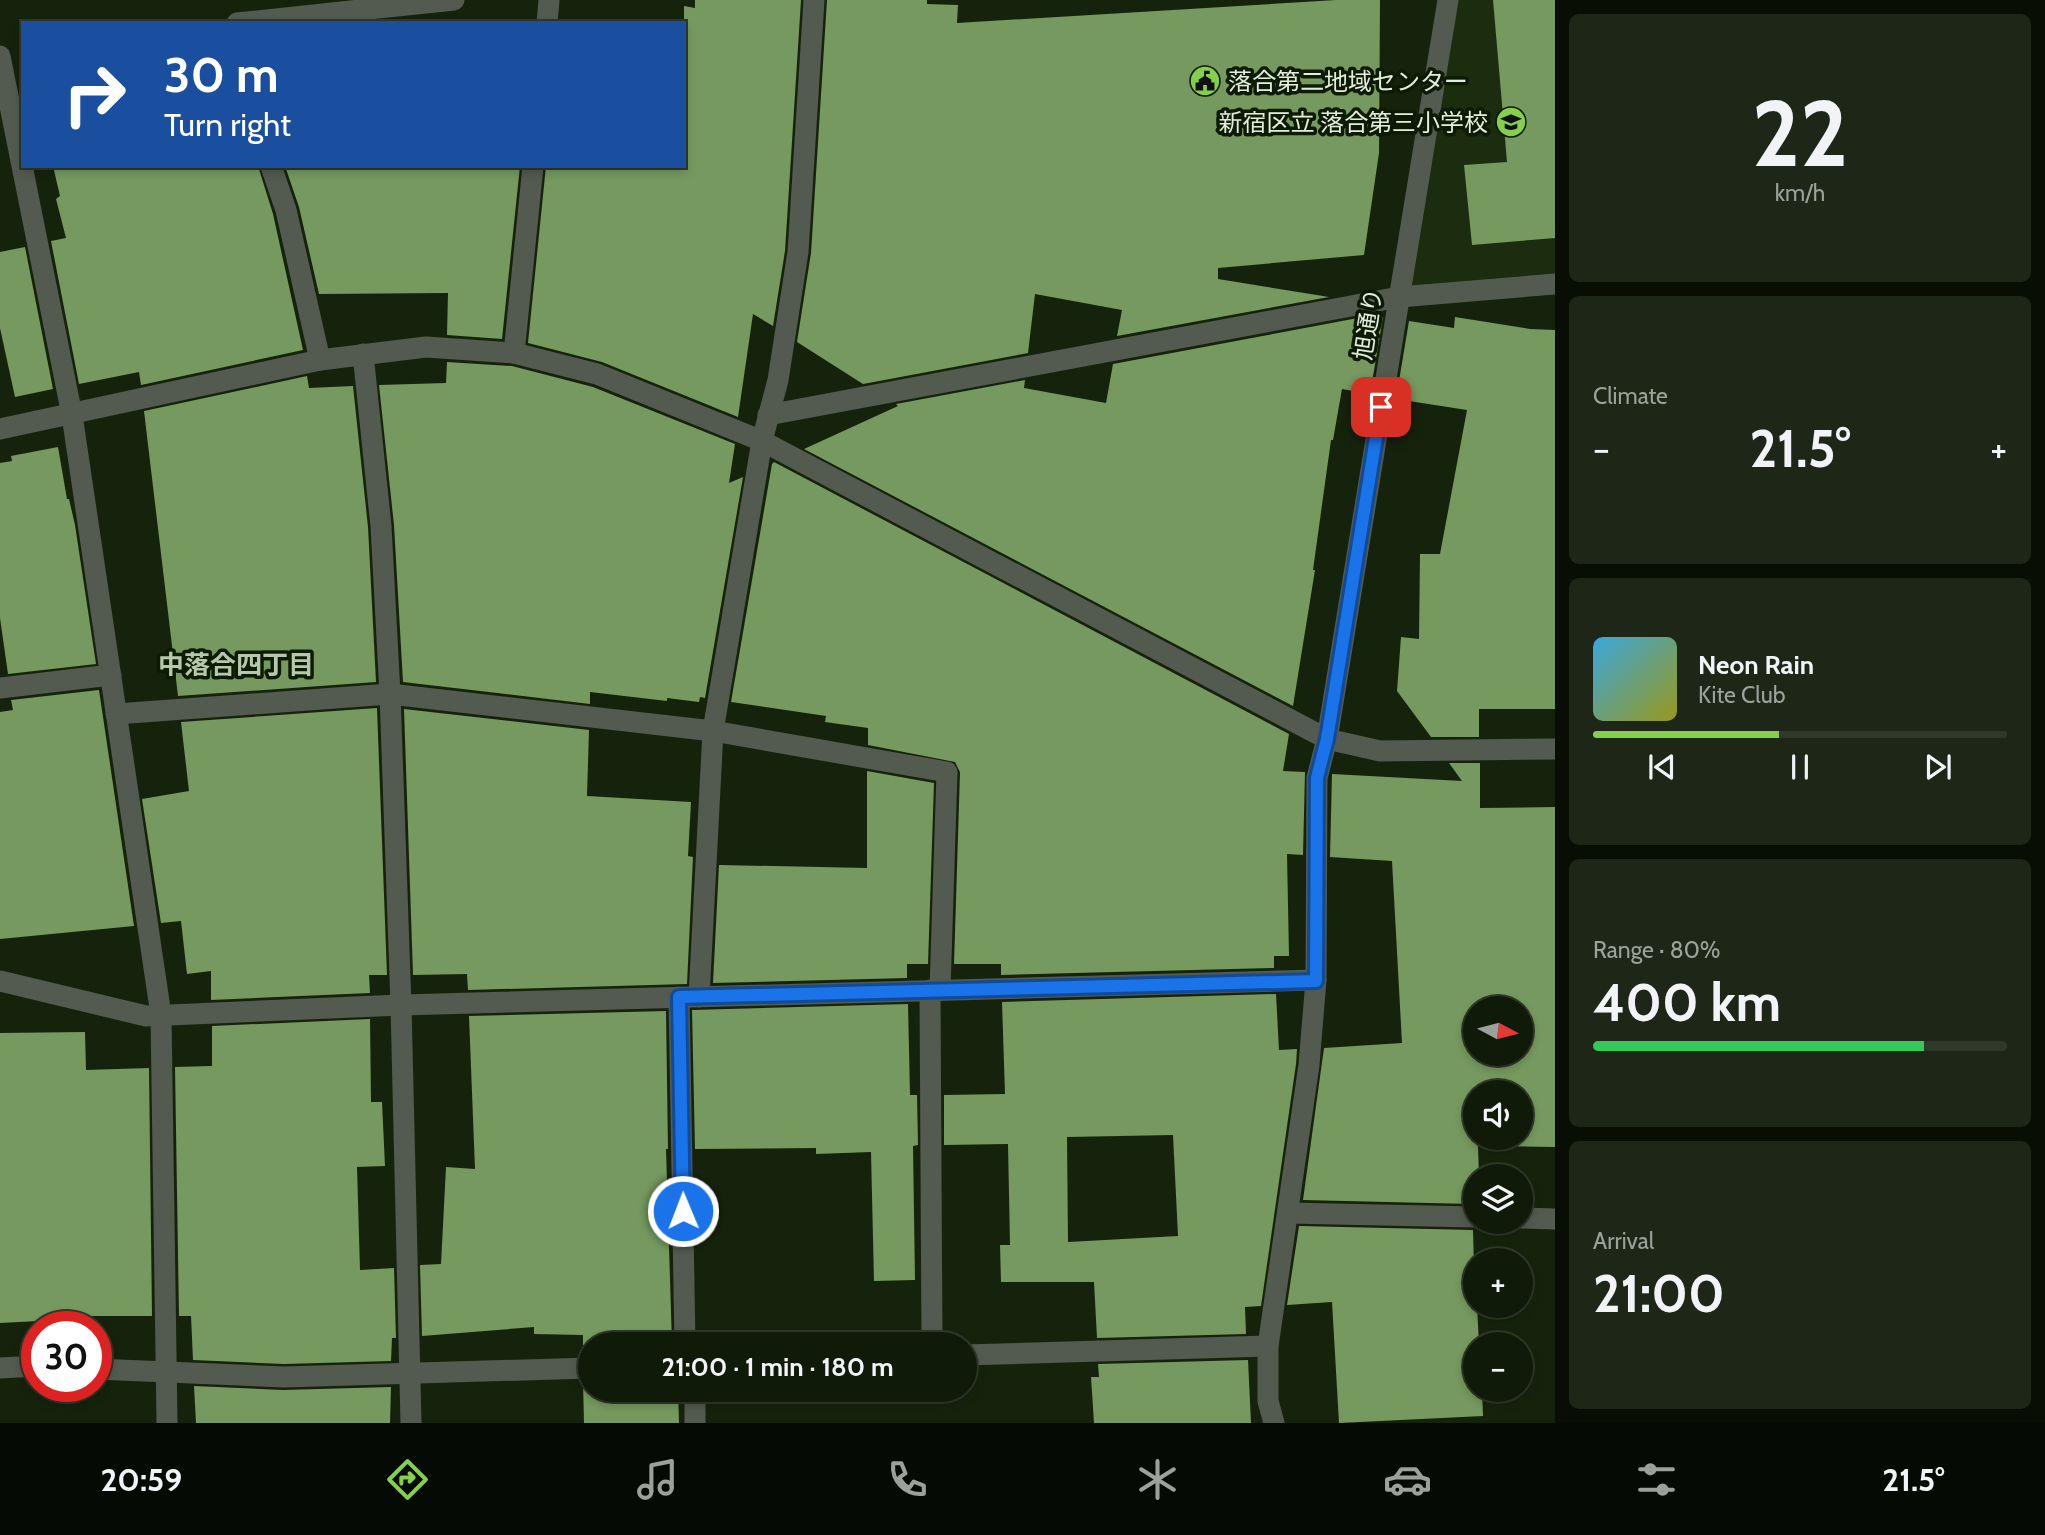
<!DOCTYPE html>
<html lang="en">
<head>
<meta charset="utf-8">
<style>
	body { margin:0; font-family:Cabin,"Noto Sans JP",sans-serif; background:#1e2717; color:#f1f3f6; height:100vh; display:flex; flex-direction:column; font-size:26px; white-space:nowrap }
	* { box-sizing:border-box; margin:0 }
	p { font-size:23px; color:#9ca19c }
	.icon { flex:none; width:38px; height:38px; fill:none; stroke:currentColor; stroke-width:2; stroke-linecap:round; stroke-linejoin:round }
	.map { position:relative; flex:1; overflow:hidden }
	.sheet { display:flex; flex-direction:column; gap:14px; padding:14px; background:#090e05; width:490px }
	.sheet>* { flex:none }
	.top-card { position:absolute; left:21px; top:21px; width:665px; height:147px; border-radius:0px; box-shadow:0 4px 10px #0003,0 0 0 2px #30382a; background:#1a4fa0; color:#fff; overflow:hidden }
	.needle { width:46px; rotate:97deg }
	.buttons { position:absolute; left:1463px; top:996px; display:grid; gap:14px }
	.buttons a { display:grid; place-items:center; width:70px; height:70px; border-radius:50%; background:#101a09; box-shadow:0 4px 10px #0003,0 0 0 2px #30382a; font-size:35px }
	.speed { position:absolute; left:21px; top:1311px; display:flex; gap:14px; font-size:35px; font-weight:700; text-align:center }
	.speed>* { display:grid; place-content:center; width:91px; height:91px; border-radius:50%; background:#101a09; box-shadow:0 4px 10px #0003,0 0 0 2px #30382a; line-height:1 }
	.speed .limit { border:10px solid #d22; background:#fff; color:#111 }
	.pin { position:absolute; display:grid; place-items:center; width:60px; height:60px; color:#fff; margin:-30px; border-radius:14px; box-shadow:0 4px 10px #0006 }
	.me { position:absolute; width:77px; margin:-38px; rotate:359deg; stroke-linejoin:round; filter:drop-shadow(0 0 5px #0008) }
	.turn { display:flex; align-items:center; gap:24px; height:147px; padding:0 28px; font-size:32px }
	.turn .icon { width:91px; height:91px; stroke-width:2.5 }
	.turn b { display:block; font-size:49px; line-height:60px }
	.big { font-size:52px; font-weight:800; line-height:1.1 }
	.sheet .card { flex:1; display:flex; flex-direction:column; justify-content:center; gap:10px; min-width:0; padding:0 24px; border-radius:10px; background:#1e2717 }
	.sheet .dial { align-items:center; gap:0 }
	.dial b { font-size:91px; line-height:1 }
	.song { display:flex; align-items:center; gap:21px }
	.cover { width:84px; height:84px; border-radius:10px; background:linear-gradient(135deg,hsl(200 70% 55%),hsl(60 70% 35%)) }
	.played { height:7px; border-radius:4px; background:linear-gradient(90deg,#85cf4c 45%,#30382a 45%) }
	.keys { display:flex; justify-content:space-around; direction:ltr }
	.heat { display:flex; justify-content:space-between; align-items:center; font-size:38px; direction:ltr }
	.charge { height:10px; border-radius:5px; background:linear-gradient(90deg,#34c759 80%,#30382a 0) }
	.trip { position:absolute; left:578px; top:1332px; width:399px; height:70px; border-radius:35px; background:#101a09; box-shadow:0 4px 10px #0003,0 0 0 2px #30382a; font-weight:800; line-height:70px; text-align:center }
	.tab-bar { display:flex; height:112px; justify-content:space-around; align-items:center; background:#060a04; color:#9ca19c }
	.tab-bar .icon { width:49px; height:49px }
	.tab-bar .on { color:#85cf4c }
	.tab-bar b { font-size:32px; color:#f1f3f6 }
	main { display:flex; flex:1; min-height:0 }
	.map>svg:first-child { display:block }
	.built { fill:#1b2c0f }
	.building { fill:#75995e; fill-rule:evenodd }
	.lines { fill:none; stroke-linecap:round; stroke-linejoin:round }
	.minor { stroke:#535a4f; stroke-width:21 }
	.route-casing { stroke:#114b97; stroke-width:18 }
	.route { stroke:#1a73e8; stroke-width:12 }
	.labels { text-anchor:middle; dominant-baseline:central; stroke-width:7; stroke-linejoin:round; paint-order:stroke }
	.poi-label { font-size:24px; fill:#e3edde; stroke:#0d1a04; text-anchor:start }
	.street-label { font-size:24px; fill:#e3edde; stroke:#0d1a04 }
	.neighbourhood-label { font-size:26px; font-weight:bold; fill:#b5c8ab; stroke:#0d1a04 }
</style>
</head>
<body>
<main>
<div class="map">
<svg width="1555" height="1423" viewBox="0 0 1555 1423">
	<rect width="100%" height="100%" fill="#16230c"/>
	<path class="built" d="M1448,0H1555V284L1399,297Z"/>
	<g class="building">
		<path d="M695,0H801L785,251L773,326L753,314L738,417L602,362L528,343L546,166H684V6L695,8Z"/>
		<path d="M827,0H927V4L958,5L957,23L1336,0H1380L1379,153L1364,255L1218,268V279L1329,297L1117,336L1122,310L1035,294L1028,353L863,384L797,342L811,253Z"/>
		<path d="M1493,0H1555V238L1472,245L1464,165L1507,162Z"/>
		<path d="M53,166H258L273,214L303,350L141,385L139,372L79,384L51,241L66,238L56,199L60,196Z"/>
		<path d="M285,166H520L502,339L447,335L448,293L319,294L299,207Z"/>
		<path d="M25,247L53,389L15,397L0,328V252Z"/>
		<path d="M1374,315L1383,317L1370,394L1342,389L1333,440H1331L1313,570H1315L1293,706L804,449L898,406L896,404L1025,380L1024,388L1106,403L1113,364Z"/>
		<path d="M1455,317L1530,329L1555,330V709H1479V737H1431L1397,691L1401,637L1419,639L1420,554H1440L1467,410L1396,399L1409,321L1454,328Z"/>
		<path d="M447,362L512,366L593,387L735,444L729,483L743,477L705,698L700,697L699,702L667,698V701L590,692V704L403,682L394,525L379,385L446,383Z"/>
		<path d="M307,376L309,388L353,386L368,527L376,682L178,696L144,411Z"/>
		<path d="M58,447L67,499H69L75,525L96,664L8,674L0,618V463L12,461L11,456Z"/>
		<path d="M774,462L1289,734L1283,771L1305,772L1303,855L1287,854L1289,956H1274V968L1001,975V964H954L960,772L955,762L868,745V728L825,722L826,716L731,702L772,464Z"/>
		<path d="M99,690L134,926L0,939V712L13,710L11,700Z"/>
		<path d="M377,708L387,975H369L370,993L211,1000V971L187,974L181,921L161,923L142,799L189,791L181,722Z"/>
		<path d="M404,709L589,730L587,796L691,802L688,856L693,857L687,984L468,990L467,974L413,975Z"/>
		<path d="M1449,763H1480V808L1555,807V1147L1478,1146L1479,1176H1475V1189H1471L1472,1204L1303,1200L1324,1048L1402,1043L1392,861L1330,857L1332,774L1462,781ZM1475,1008H1521V1054H1475ZM1475,1092H1521V1138H1475Z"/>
		<path d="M867,771L934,783L928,964H907V978L713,983L719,865L867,868Z"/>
		<path d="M1276,994L1279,1050L1297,1049L1296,1064L1261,1306L1245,1307L1246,1334L1097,1338L1094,1282H1001L1000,1245H1010L1008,1144L944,1145V1095L1005,1094L1002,1002ZM1173,1135L1178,1236L1068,1242L1067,1137Z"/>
		<path d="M908,1004L910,1095H917L918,1145L913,1146L915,1280L874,1281L871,1152L816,1154V1148L695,1149L692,1010Z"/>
		<path d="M666,1011L668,1149H666L672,1344H590V1355H583V1335L534,1334V1327L422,1336L420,1265L441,1264L446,1167L475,1169L469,1016Z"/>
		<path d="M370,1019L371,1102H382L385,1166L357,1167L360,1270L394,1268L396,1338H392L391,1361L284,1364L193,1360L191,1316H179L175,1067L212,1066V1026Z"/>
		<path d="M85,1032L86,1070L149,1068L152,1316H77V1319L0,1323V1033Z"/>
		<path d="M1299,1226L1473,1230L1475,1306H1477L1479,1344H1475V1390H1482L1483,1416L1339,1423L1332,1302L1287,1305Z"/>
		<path d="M1248,1360L1251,1423H1094L1091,1377H1099L1098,1364Z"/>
		<path d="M583,1381H590V1390H678L679,1423H584Z"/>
		<path d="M194,1386L283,1390L391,1387L390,1423H196Z"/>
	</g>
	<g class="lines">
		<g class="minor">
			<path d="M237,23L454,0"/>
			<path d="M547,23L549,0"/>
			<path d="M0,56L72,415L161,1015L167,1423"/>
			<path d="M271,166L286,210L320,360"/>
			<path d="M514,353L533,166"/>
			<path d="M363,354L381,526L390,694L401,1005L411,1423"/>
			<path d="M768,415L1399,297L1555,284"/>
			<path d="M0,429L320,360L426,347L514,353L597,374L762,441L1327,739L1380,751L1555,749"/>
			<path d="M0,688L111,675"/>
			<path d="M116,714L390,694L713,731L947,772L940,990"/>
			<path d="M0,981L146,1016L401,1005L1316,980"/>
			<path d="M930,990L932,1344"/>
			<path d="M679,997L685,1344"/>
			<path d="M699,997L713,731L762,441L778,380L798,252L814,0"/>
			<path d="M1288,1213L1475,1217"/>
			<path d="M1521,1218L1555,1219"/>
			<path d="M964,1355L1268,1346"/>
			<path d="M0,1368L37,1366"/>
			<path d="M96,1369L284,1377L590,1368"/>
			<path d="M695,1390V1423"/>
			<path d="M1274,1423L1268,1401V1346L1309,1065L1316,980L1317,778L1327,739L1448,0"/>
		</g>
	</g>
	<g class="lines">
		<g class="route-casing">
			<path id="route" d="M683,1211L679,997L1316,981L1317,778L1327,739L1381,407"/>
		</g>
		<use href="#route" class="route"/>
	</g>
	<defs>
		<g id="civic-disc" transform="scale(1.575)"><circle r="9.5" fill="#85cf4c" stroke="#0d1a04"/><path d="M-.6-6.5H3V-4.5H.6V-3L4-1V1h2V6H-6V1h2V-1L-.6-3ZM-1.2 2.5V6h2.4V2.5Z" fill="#111"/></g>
		<g id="school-disc" transform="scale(1.575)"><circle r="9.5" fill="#85cf4c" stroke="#0d1a04"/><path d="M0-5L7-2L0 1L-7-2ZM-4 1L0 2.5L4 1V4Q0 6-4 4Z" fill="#111"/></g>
	</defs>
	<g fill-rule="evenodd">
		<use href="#civic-disc" x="1205" y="81"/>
		<use href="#school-disc" x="1511" y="122"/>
	</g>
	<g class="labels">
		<g class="poi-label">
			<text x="1228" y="81">落合第二地域センター</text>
			<text x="1488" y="122" text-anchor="end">新宿区立 落合第三小学校</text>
		</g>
		<g class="street-label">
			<text transform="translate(1368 324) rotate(-81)">旭通り</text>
		</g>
		<g class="neighbourhood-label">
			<text x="236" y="665">中落合四丁目</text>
		</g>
	</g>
</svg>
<div class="buttons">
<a><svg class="needle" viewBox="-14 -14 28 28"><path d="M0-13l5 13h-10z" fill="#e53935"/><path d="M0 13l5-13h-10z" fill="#9ca19c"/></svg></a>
<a><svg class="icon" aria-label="sound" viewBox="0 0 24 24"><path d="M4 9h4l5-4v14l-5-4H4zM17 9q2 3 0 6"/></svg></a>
<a><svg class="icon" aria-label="layers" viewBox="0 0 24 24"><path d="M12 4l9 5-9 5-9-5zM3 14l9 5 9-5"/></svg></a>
<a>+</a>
<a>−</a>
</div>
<div class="speed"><div class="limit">30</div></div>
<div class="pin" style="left:1381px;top:407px;background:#d93025"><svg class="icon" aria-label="arrive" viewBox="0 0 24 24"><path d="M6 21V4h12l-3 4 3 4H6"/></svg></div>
<svg class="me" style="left:683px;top:1211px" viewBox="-20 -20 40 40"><circle r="17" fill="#1a73e8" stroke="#fff" stroke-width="3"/><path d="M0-11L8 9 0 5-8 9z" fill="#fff"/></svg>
<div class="trip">21:00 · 1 min · 180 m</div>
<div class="top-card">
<div class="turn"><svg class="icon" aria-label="right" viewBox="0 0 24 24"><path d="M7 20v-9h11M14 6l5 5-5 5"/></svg><div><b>30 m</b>Turn right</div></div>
</div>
</div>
<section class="sheet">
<div class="card dial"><b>22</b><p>km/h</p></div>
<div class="card"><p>Climate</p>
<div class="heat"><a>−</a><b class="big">21.5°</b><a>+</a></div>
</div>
<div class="card">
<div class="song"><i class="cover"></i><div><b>Neon Rain</b><p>Kite Club</p></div></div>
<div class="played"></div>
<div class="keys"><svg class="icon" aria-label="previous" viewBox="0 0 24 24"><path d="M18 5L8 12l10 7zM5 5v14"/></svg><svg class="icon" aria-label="pause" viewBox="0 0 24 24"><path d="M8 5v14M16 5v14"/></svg><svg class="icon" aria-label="next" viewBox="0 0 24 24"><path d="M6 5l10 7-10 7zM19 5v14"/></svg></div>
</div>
<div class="card"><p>Range · 80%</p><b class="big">400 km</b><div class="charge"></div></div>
<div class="card"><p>Arrival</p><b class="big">21:00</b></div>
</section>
</main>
<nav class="tab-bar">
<b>20:59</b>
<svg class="icon on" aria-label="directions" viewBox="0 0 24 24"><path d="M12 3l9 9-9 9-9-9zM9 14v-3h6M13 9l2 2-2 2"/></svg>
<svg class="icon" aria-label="music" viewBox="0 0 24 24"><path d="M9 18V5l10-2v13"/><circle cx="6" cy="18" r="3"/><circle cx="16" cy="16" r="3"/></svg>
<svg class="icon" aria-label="phone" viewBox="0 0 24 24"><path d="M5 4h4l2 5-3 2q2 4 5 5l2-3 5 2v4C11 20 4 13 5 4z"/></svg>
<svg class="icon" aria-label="climate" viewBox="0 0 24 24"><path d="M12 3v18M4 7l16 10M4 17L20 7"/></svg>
<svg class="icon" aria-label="car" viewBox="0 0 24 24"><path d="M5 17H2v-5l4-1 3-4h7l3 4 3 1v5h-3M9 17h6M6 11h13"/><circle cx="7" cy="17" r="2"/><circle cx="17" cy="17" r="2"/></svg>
<svg class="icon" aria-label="filters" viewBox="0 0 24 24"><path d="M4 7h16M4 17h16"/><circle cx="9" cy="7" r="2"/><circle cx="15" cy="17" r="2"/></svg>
<b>21.5°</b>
</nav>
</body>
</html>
